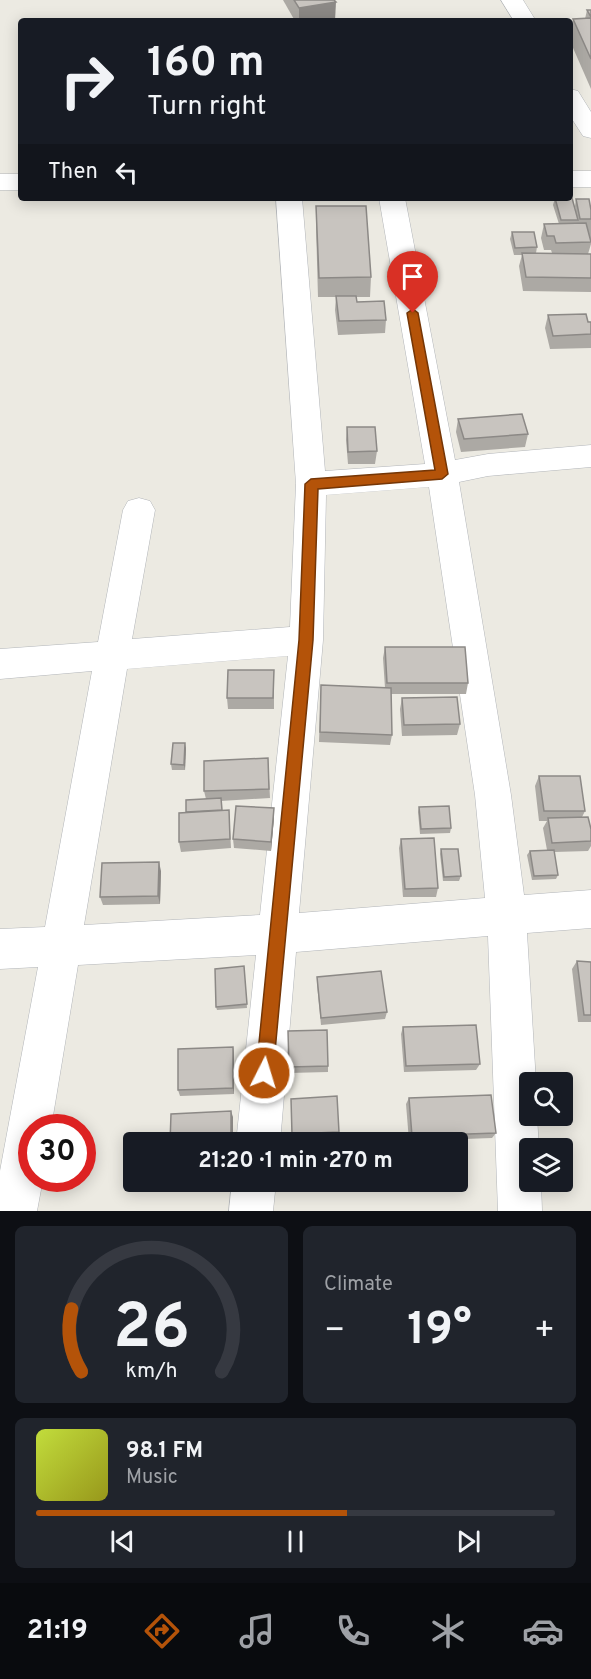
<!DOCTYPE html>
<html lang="en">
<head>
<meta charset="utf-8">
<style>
	body { margin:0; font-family:Overpass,sans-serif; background:#20242c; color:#f1f3f6; height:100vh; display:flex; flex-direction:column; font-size:22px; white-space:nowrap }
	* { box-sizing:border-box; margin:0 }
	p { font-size:20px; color:#9ea1a6 }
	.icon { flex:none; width:33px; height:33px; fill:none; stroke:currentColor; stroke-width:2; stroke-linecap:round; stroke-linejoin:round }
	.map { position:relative; height:1211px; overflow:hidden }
	.panel { display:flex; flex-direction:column; gap:15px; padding:15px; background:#0d0f14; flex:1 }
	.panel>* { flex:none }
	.banner { position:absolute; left:18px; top:18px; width:555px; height:183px; border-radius:6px; box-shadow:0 3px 15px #0003; background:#171b24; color:#f1f3f6; overflow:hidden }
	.fabs { position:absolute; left:519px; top:1072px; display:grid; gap:12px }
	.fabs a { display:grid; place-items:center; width:54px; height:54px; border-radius:6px; background:#171b24; box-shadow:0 3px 15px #0003; font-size:30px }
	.speed { position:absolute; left:18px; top:1114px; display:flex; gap:12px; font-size:30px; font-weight:700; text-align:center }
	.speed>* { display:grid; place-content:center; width:78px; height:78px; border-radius:50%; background:#171b24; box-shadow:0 3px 15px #0003; line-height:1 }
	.speed .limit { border:9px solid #d22; background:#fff; color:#111 }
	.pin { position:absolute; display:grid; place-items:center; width:51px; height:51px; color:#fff; margin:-62px -26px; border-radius:50% 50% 50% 0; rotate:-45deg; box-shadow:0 0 6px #0007 }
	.pin .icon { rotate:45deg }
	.me { position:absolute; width:66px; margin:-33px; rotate:5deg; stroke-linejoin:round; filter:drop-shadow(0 0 4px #0008) }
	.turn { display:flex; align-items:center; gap:21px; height:126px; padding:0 30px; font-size:27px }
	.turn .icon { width:78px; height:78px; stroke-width:2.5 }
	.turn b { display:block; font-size:42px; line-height:51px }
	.then { display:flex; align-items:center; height:57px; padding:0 30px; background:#0003; gap:12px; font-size:22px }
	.big { font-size:45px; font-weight:700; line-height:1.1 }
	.panel .widget { flex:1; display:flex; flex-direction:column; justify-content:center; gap:9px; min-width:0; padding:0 21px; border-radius:9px; background:#20242c }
	.panel .dial { align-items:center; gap:0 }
	.dial svg { height:156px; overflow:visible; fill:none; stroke:#363941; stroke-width:7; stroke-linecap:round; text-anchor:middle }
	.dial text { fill:#f1f3f6; stroke:none }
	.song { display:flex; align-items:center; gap:18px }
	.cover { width:72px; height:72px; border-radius:9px; background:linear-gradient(135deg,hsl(70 70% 55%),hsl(60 70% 35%)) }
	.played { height:6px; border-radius:3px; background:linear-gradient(90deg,#b45309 60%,#363941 60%) }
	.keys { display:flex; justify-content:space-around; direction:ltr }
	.heat { display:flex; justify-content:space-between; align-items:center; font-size:33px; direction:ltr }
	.panel .tiles { flex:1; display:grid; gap:15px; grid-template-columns:1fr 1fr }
	.widget:last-child { grid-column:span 2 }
	.trip { position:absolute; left:123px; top:1132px; width:345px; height:60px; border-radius:6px; background:#171b24; box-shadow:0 3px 15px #0003; font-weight:700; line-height:60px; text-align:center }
	.dock { display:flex; height:96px; justify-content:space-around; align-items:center; background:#090b0e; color:#9ea1a6 }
	.dock .icon { width:42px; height:42px }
	.dock .on { color:#b45309 }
	.dock b { font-size:27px; color:#f1f3f6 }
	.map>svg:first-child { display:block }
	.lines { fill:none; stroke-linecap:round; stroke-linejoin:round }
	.minor-casing { stroke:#b2b5b9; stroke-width:1 }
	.minor { fill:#fff; fill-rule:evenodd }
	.wall { fill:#aca9a4 }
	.shaded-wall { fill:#8c8986 }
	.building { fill:#c8c4bf; stroke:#8c8986; stroke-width:1.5 }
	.route { fill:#b45309; stroke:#753606; stroke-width:1.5 }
</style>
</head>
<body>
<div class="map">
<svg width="591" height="1211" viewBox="0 0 591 1211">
	<rect width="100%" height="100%" fill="#eceae2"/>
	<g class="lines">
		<g class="minor-casing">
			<g id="minor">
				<path d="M501,0H523L536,21H514Z"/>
				<path d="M570,89L578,91L591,112V138L583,136L570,116Z"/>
				<rect x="570" y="171" width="21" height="16"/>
				<rect x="0" y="174" width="21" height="16"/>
				<path d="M276,198H302L325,471L425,464L379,198H405L455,460L488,454L591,445V467L488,476L459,482L511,795L524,895L591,890V928L527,933L536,1083H530V1116H537L539,1149H530V1182H541L542,1211H498L488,936L296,952L280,1143H236L256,955L78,965L51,1128H32V1179H43L37,1211H0V1171L38,967L0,969V929L45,927L92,671L0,679V649L98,642L123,510L128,501L139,498L150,501L155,510L132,639L290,627L296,484ZM429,487L475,795L485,898L299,913L323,640L326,495ZM288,656L260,915L84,925L127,669Z"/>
				<path d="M232,1182H276L273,1211H229Z"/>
			</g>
		</g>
		<use href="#minor" class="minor"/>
	</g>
	<g class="wall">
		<path d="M283,0H334L335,21H295Z"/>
		<path d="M587,10H591V89L570,41V33L573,19H585Z"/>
		<path d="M555,198L576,212L575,206L576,199L591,210V244L588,254H591V292L523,291L519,266L522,255H514L510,239L512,232L537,247L536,253H552L551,250H544L541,238L544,224H559L553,205Z"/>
		<path d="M316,206L371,277L370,297H356L357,302L386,320L385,333L338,335L335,310L336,297H318L316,226Z"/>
		<path d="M548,315L591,322V348L550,349L545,328Z"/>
		<path d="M458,419L528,434L525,447L461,452L456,432Z"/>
		<path d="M347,427L377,451L375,464H348L346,440Z"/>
		<path d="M385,647L468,683L466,694H391L392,735L390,745L319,742L321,685L385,688L383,658Z"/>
		<path d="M274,670V709H228L227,698Z"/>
		<path d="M402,698L460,724L457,735L402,736L400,709Z"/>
		<path d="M186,748L185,770H172L171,764Z"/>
		<path d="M268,758L270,798L221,801L222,810H229L231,848L181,852L179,842L186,812L206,799L204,791Z"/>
		<path d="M539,776L585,811L582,817L591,829V846L588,851L554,852L558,875L556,879L532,880L527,855L530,851L547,850L543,828L547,821H539L535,786Z"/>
		<path d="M419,807L451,828L450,833L420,834L418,812Z"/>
		<path d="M274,808V818L271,851L234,848L233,839Z"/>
		<path d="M401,839L438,888L436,897H403L399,848Z"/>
		<path d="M441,849L461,876L459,881H443L440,854Z"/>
		<path d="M161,871L160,904L103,905L100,897Z"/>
		<path d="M577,961L591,962V1022H578L572,969Z"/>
		<path d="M244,966L247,1008L217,1010L216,1007Z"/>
		<path d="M317,977L387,1012L385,1019L321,1025L317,984Z"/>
		<path d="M403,1027L480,1064L476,1070L404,1072L401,1034Z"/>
		<path d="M288,1031L328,1066V1072L289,1073Z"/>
		<path d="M233,1047L234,1053V1094L180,1096L178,1090Z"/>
		<path d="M409,1098L496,1133L492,1138L409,1141L406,1104Z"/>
		<path d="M291,1099L339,1132L338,1137L292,1138Z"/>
	</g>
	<g class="shaded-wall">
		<path d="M336,2L335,21H299V8Z"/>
		<path d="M185,743L186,748L185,770L184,765Z"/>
		<path d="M274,808V818L271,851V842Z"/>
		<path d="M159,862L161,871L160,904L158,896Z"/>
		<path d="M233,1047L234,1053V1094L233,1088Z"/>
		<path d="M231,1111L233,1117V1143H231Z"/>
	</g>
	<g class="building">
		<path d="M294,0H334L336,2L299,8Z"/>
		<path d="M587,10H591V17Z"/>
		<path d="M591,18V59L573,19Z"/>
		<path d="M555,198H572L578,220H561Z"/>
		<path d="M576,199H589L591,210V219H580Z"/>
		<path d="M316,206H366L371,277L319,278Z"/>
		<path d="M586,223L591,242L556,243L554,236H547L544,224Z"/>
		<path d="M512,232H534L537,247L515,248Z"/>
		<path d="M522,253L591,254V278L526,277Z"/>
		<path d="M336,296H356L357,302L384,301L386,320L339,321Z"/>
		<path d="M586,314L588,322H591V334L553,336L548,315Z"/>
		<path d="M522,414L528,434L464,439L458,419Z"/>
		<path d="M347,427H375L377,451L348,452Z"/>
		<path d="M385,647H465L468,683H387Z"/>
		<path d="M228,670H274L273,698H227Z"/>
		<path d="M321,685L391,688L392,735L320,732Z"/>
		<path d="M457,697L460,724L404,725L402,698Z"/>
		<path d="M173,743H185L184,765L171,764Z"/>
		<path d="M268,758L269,789L204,791V761Z"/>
		<path d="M539,776H580L585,811H544Z"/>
		<path d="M221,798L222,810L186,812V800Z"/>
		<path d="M236,806L274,808L271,842L233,839Z"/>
		<path d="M449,806L451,828L421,829L419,807Z"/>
		<path d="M229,810L230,839L179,842V813Z"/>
		<path d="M588,817L591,829V841L552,843L548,818Z"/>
		<path d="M434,838L438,888L405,889L401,839Z"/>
		<path d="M441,849H458L461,876L444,877Z"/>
		<path d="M554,850L558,875L534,876L530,851Z"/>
		<path d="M159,862L158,896L100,897L102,863Z"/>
		<path d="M577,961L591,962V1015H584Z"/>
		<path d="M244,966L247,1004L216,1007L215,969Z"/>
		<path d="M381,971L387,1012L321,1018L317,977Z"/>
		<path d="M476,1025L480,1064L406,1066L403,1027Z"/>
		<path d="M327,1030L328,1066L289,1067L288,1031Z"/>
		<path d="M233,1047V1088L178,1090V1049Z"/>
		<path d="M491,1095L496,1133L412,1136L409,1098Z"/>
		<path d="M337,1096L339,1132L292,1134L291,1099Z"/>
		<path d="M231,1111V1143H170L171,1114Z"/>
	</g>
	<path class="route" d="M413,309L418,313L448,474L442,479L318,489L313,640L273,1073L271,1080L264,1082L258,1080L256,1073L299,640L305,484L311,479L435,470L407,313Z"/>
</svg>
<div class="fabs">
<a><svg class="icon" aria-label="search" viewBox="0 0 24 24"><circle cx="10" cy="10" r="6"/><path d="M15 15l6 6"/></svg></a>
<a><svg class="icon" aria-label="layers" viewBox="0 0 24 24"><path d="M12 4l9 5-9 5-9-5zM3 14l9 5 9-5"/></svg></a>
</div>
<div class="speed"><div class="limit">30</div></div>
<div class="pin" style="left:413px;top:313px;background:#d93025"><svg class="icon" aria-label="arrive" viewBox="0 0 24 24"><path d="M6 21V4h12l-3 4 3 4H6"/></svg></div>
<svg class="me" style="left:264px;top:1073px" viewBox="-20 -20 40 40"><circle r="17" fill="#b45309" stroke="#fff" stroke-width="3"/><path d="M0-11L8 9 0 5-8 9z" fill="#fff"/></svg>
<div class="trip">21:20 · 1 min · 270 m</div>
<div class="banner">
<div class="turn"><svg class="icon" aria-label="right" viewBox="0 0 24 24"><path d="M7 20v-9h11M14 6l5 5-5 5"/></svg><div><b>160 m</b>Turn right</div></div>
<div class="then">Then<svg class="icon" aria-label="left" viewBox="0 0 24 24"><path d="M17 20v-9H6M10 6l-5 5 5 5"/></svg></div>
</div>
</div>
<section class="panel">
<div class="tiles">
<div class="widget dial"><svg viewBox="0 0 100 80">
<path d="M14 69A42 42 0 1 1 86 69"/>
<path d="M14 69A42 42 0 0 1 9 37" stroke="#b45309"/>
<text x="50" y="56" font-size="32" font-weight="700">26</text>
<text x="50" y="72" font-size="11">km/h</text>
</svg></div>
<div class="widget"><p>Climate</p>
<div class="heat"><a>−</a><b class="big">19°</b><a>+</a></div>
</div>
<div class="widget">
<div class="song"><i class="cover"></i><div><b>98.1 FM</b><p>Music</p></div></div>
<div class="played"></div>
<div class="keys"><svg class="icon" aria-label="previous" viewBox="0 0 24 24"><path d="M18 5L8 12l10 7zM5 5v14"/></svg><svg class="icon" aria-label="pause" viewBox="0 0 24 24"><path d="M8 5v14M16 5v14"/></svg><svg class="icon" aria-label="next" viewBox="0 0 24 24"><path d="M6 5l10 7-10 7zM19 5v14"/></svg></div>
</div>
</div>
</section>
<nav class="dock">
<b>21:19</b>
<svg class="icon on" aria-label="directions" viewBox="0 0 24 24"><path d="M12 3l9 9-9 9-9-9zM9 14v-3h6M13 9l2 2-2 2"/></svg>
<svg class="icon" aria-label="music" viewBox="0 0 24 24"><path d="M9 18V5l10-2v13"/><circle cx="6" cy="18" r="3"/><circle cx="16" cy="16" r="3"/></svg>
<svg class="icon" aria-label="phone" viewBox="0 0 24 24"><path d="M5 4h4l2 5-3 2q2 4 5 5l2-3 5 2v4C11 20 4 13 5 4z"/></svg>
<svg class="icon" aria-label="climate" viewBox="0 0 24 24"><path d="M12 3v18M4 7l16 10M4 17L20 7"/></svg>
<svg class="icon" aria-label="car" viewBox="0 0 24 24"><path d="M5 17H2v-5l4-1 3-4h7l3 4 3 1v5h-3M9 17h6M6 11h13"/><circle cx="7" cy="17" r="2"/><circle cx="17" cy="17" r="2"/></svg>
</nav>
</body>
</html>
